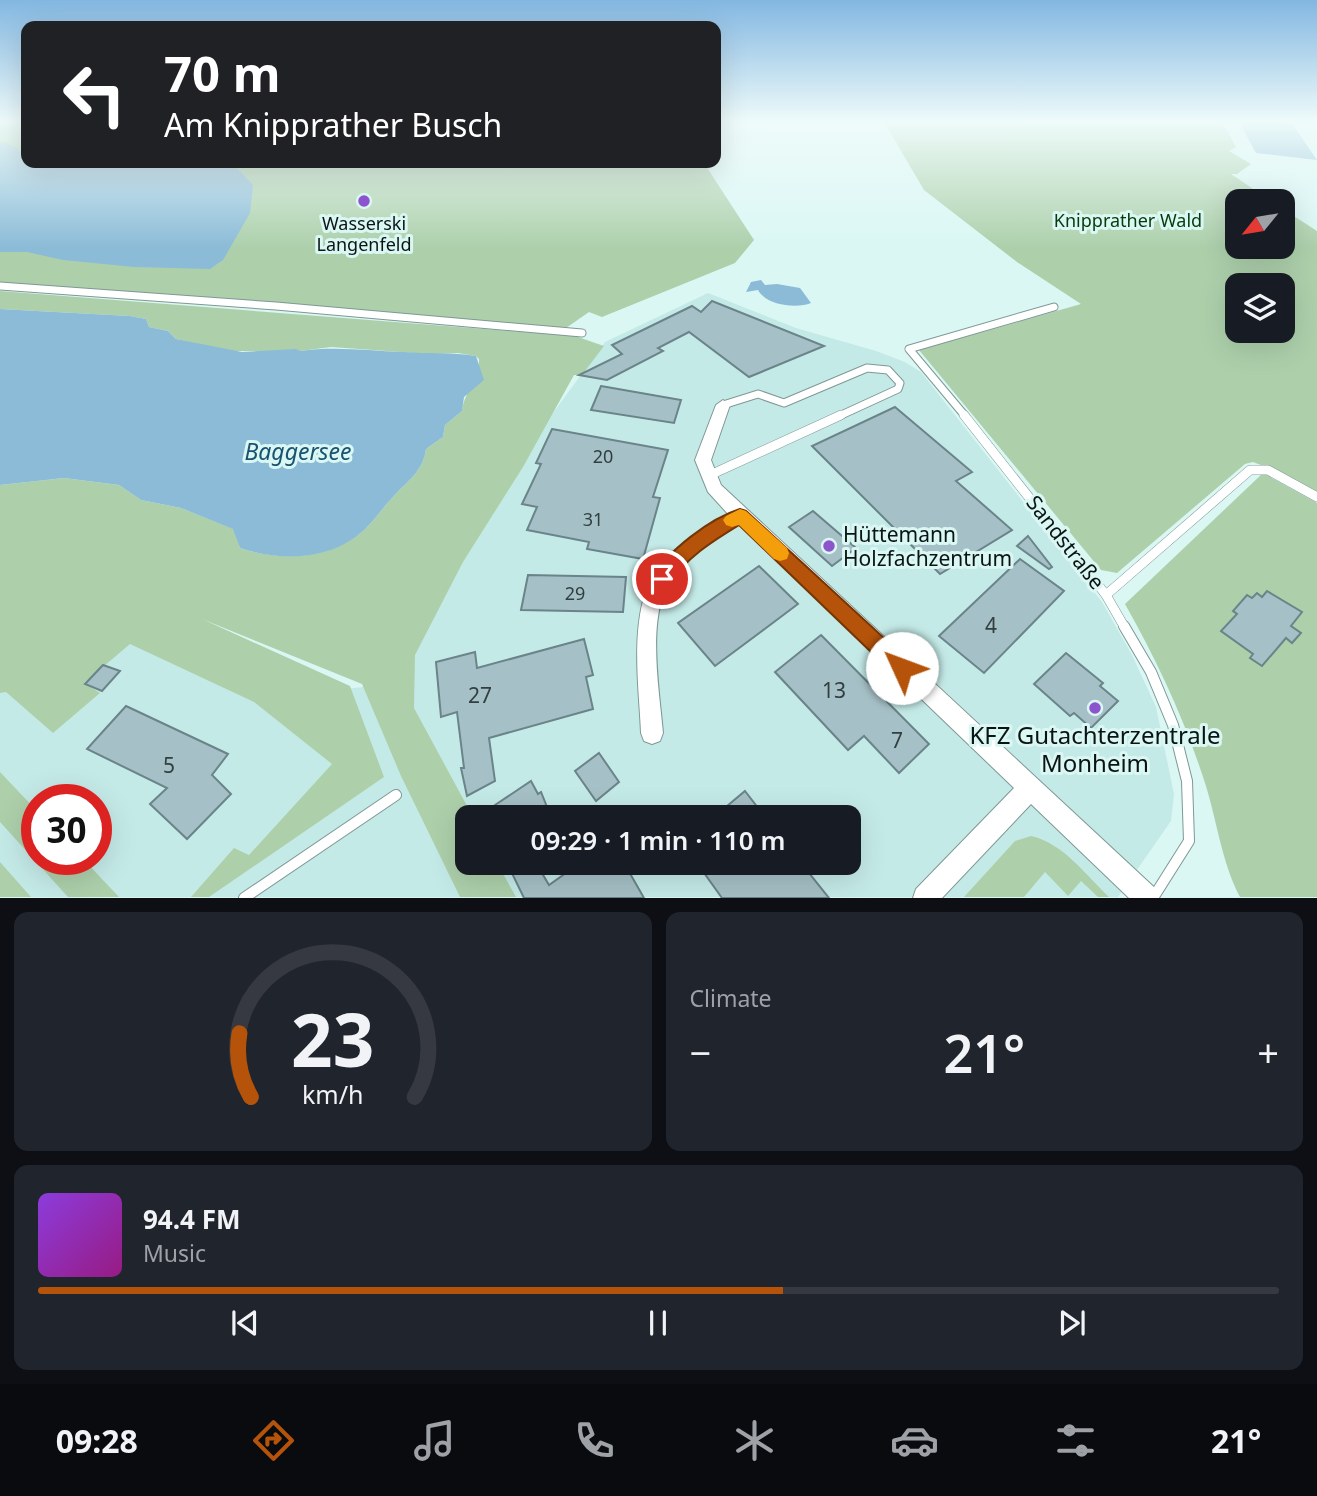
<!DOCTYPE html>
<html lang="en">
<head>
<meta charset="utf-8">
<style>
	body { margin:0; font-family:"Noto Sans",sans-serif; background:#20242c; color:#f1f3f6; height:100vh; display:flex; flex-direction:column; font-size:26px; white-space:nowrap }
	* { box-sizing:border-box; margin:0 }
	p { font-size:23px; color:#9ea1a6 }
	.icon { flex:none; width:38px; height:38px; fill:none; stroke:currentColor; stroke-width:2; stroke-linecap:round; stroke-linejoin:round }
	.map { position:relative; height:898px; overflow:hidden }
	.sheet { display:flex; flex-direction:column; gap:14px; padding:14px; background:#0d0f14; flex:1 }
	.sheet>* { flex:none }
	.guide { position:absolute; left:21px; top:21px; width:700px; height:147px; border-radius:14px; box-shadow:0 7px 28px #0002; background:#202124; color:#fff; overflow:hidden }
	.needle { width:46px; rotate:240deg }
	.buttons { position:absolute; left:1225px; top:189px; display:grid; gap:14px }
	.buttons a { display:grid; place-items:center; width:70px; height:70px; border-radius:14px; background:#171b24; box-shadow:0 7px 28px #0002; font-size:35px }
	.speed { position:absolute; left:21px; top:784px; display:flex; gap:14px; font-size:35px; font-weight:700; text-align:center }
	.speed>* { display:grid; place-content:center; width:91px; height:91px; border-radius:50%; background:#171b24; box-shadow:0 7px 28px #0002; line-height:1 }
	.speed .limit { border:10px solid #d22; background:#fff; color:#111 }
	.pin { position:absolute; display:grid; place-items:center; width:60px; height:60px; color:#fff; margin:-30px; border:4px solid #fff; border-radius:50%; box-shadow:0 2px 7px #0007 }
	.me { position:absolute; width:77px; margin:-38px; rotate:313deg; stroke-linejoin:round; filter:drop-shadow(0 0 5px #0008) }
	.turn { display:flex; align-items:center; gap:24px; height:147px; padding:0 28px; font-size:32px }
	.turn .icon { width:91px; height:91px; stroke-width:2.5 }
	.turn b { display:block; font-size:49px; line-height:60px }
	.big { font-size:52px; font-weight:600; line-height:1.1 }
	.sheet .tile { flex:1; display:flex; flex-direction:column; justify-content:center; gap:10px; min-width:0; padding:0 24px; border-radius:14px; background:#20242c }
	.sheet .dial { align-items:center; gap:0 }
	.dial svg { height:182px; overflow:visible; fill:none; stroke:#363941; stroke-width:7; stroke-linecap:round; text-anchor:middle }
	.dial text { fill:#f1f3f6; stroke:none }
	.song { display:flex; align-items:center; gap:21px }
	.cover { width:84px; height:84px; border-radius:10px; background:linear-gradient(135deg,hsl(270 70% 55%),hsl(310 70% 35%)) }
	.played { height:7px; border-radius:4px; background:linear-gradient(90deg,#b45309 60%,#363941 60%) }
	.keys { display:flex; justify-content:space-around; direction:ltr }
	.heat { display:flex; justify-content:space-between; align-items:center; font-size:38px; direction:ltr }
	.sheet .tiles { flex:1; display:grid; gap:14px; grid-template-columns:1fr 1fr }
	.tile:last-child { grid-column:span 2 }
	.trip { position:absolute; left:455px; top:805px; width:406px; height:70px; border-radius:14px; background:#171b24; box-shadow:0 7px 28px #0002; font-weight:600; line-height:70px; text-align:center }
	.tab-bar { display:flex; height:112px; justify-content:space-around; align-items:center; background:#090b0e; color:#9ea1a6 }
	.tab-bar .icon { width:49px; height:49px }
	.tab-bar .active { color:#b45309 }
	.tab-bar b { font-size:32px; color:#f1f3f6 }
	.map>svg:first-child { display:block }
	.built { fill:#c4eae7; fill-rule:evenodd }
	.green { fill:#add0ab; fill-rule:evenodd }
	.water { fill:#8bbbd7 }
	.building { fill:#a5c0c6; stroke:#6a8489; stroke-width:2 }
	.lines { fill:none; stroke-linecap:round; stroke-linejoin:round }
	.lane-far2-casing { stroke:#7e9896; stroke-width:9 }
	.lane-far1-casing { stroke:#7e9896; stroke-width:10 }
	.lane-casing { stroke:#7e9896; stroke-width:12 }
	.street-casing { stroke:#7e9896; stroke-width:2 }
	.lane-far2 { stroke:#fff; stroke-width:7 }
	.lane-far1 { stroke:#fff; stroke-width:9 }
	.lane { stroke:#fff; stroke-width:10 }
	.street { fill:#fff; fill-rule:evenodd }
	.route { fill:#b45309; stroke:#753606; stroke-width:2 }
	.slow { fill:#f59e0b }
	.poi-dot { fill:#8c55cd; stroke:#daf7f4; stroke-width:2.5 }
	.labels { text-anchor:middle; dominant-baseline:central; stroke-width:6; stroke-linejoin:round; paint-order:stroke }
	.far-park-label { font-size:18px; fill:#063b0a; stroke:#daf7f4 }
	.far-poi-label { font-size:18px; fill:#0a1413; stroke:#daf7f4 }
	.number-label { font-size:18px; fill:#313f40 }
	.poi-label { font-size:21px; fill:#0a1413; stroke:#daf7f4; text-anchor:start }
	.street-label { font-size:21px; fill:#0a1413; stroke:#daf7f4 }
	.near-number-label { font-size:21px; fill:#313f40 }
	.water-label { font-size:23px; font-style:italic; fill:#195370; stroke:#daf7f4 }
	.near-poi-label { font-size:24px; fill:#0a1413; stroke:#daf7f4 }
</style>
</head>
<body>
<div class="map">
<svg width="1317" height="898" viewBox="0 0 1317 898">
	<rect width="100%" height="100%" fill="#daf7f4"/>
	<path class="built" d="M708,293L796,328L876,351L905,362L921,372L1102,602L1132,655L1156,707L1174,794L1171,821L1118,897H0V532L171,606L346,689L395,683L506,477L605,342ZM37,800H96V859H37ZM467,817H849V863H467Z"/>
	<g class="green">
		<path d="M0,122H26V163H704L754,240L735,263L602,317L589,312L566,328L0,282Z"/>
		<path d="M884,122H1222L1236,147L1229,151L1251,164L1237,174H1231L1271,201H1237V247H1283V209L1317,231V494L1261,465L1253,462L1245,464L1117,573L1101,570L919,350L1081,304L1017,262L924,190ZM1237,285H1283V331H1237Z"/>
		<path d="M0,291L575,336L604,346L582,375H574L523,467L463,562L415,655L414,708L473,817H467V863H497L516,897H460L401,776L362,684L202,619L350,686L384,777L209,897H191L234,848L249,855L332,764L254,702L130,644L84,683L100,693L53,733L6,692L0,693V485L64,478L119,485L141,500L181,508L234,529L240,548C282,562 335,560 368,526C377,517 384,506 393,497C407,481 423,472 426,449L443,437L445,425L462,411C464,392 480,377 479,359L476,356L458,353L429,354L331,347L300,351H230L176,339L168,331L149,327L146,319L130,316L0,309Z"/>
		<path d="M1263,473L1317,503V897H1240C1221,861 1217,819 1204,780C1184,718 1157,661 1125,604Z"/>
		<path d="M0,772L37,811V859H83L119,897H68L0,822Z"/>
		<path d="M1031,836C1063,843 1086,875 1109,897H1098L1081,881L1068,896L1045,872L1024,897H964L1015,841Z"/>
		<path d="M0,862L31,897H0Z"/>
	</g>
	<g class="water">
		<path d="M1239,122H1291L1317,160L1256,153Z"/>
		<path d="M0,142C11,144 18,148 26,156V163H208L237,168L253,185L250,213L223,260L210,269L134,267L63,260L27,252H0Z"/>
		<path d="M761,280L765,285L777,284L800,288L811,303C796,309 766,305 758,290L746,292L751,282Z"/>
		<path d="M0,309L130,316L146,319L149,327L168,331L176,339L242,352L296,349L300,351C336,346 368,351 404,352C428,354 452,352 476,356L484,380L464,397L462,411L445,425L443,437L426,449C423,472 407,481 393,497C384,506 377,517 368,526C335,561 282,562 240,548L233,529L181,508L141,500L119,485L64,478L0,485Z"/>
	</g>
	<g class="building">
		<path d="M712,301L824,346L749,377L689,332L658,348L663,351L607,380L579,375L622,354L612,345L692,306L701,312Z"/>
		<path d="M601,386L681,400L674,423L591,410Z"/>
		<path d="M895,407L972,472L956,481L1012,530L940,574L812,446Z"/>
		<path d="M552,429L668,450L653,497L660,498L643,559L587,549L589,542L527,530L537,507L522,504L541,464L536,463Z"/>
		<path d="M813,511L856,548L832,566L789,527Z"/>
		<path d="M1028,536L1052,567L1049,569L1017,546Z"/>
		<path d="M1020,559L1064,591L984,673L939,636Z"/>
		<path d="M759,566L798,604L715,666L678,623Z"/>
		<path d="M528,575L626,577L623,612L521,610Z"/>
		<path d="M1267,591L1302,612L1291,626L1301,633L1292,643L1286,638L1262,666L1250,658L1253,654L1221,631L1237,614L1233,611L1247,595L1252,598L1257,593L1262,597Z"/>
		<path d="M821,635L929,744L899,773L864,736L848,750L775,672Z"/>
		<path d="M584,639L593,675L586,677L593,709L489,738L495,781L467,796L461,768H464L457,712L441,717L436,662L475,652L477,668Z"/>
		<path d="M1066,653L1103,683L1100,686L1118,701L1091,728L1074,713L1070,716L1034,684Z"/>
		<path d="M103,665L120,671L102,691L85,684Z"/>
		<path d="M126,706L228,754L212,775L231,794L187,839L150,804L167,788L87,749Z"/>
		<path d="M599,753L619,782L596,801L575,771Z"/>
		<path d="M531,781L538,794L541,792L551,817H501L495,805Z"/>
		<path d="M745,791L765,817H714Z"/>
		<path d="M507,863H536L549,885L580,863H624L644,898H524Z"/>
		<path d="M697,863H801L829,898H722Z"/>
	</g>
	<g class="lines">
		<g class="lane-far2-casing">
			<g id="lane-far2">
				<path d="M0,286L276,306L582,333"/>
				<path d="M723,405L758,394L784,403L867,368L888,370L900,383L898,389L837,417"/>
				<path d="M966,417L909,349L1054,307"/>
			</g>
		</g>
		<g class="lane-far1-casing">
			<g id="lane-far1">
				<path d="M964,415L1106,595L1125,628"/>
				<path d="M708,476L841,415"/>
				<path d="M1106,595L1250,470H1268L1317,497"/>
			</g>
		</g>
		<g class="lane-casing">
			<g id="lane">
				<path d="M1124,626L1151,672L1173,725L1187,781L1189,841L1153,898"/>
				<path d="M244,898L396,795"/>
			</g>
		</g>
		<g class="street-casing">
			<path id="street" d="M723,400L730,405L711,460L721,485L1156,889L1159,898H1129L1031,804L942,898H913L916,889L1014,788L739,524C719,537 693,551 677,569C644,608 659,685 663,733L660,741L652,744L644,741L641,733C639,681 625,597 667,557C685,540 707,527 728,514L708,492L695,460L716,405Z"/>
		</g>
		<use href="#lane-far2" class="lane-far2"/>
		<use href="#lane-far1" class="lane-far1"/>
		<use href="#lane" class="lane"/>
		<use href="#street" class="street"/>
	</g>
	<linearGradient id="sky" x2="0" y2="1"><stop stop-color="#83b7e1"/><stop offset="0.49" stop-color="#eefbfa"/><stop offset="1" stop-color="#eefbfa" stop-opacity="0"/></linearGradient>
	<rect width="1317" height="248" fill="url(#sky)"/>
	<path class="route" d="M740,509L746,511L909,661L912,668L909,675L902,677L895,675L739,525C713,541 685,558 669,585L662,587L656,585L653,579C666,551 711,518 740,509Z"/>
	<path class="slow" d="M740,509L746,511L787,548L789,553L787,559L780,561L774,559L739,525L732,527L726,525L723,520L726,516Z"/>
	<g class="poi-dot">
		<circle cx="364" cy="201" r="7"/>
		<circle cx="829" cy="546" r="7"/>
		<circle cx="1095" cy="708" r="7"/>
	</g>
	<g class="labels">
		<g class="far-park-label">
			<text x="1128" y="220">Knipprather Wald</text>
		</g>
		<g class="far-poi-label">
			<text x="364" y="223">Wasserski<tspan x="364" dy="21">Langenfeld</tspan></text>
		</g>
		<g class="number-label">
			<text x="603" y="456">20</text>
			<text x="593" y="519">31</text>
			<text x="575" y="593">29</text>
		</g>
		<g class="poi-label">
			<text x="843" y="534">Hüttemann<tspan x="843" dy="24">Holzfachzentrum</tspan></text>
		</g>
		<g class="street-label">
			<text transform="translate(1066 542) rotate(52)">Sandstraße</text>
		</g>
		<g class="near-number-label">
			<text x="991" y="625">4</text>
			<text x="834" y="690">13</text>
			<text x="480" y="695">27</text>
			<text x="897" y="740">7</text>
			<text x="169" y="765">5</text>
		</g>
		<g class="water-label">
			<text x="298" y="451">Baggersee</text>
		</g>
		<g class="near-poi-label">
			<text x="1095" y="734">KFZ Gutachterzentrale<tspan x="1095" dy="28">Monheim</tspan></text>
		</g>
	</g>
</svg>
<div class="buttons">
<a><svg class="needle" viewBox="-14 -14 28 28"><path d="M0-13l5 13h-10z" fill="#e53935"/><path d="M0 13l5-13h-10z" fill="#9ea1a6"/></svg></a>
<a><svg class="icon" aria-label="layers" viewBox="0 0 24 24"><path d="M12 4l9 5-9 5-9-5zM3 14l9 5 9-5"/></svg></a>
</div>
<div class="speed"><div class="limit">30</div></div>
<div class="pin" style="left:662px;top:579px;background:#d93025"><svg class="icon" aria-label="arrive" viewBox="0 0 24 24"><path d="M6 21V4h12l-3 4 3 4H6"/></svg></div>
<svg class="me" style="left:902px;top:668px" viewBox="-20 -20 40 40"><circle r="19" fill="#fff"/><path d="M0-13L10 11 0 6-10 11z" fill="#b45309"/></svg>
<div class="trip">09:29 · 1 min · 110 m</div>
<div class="guide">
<div class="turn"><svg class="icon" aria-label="left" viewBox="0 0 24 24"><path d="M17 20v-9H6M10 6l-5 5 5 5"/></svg><div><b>70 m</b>Am Knipprather Busch</div></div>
</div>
</div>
<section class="sheet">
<div class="tiles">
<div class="tile dial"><svg viewBox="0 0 100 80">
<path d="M14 69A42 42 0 1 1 86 69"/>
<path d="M14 69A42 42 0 0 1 9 41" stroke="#b45309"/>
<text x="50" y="56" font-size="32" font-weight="700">23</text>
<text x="50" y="72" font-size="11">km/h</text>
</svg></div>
<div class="tile"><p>Climate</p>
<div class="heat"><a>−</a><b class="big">21°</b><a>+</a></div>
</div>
<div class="tile">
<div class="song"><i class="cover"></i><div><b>94.4 FM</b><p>Music</p></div></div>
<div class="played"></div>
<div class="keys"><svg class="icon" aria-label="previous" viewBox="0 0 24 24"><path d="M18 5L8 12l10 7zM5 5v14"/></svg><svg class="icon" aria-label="pause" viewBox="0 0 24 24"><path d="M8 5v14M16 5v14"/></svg><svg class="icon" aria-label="next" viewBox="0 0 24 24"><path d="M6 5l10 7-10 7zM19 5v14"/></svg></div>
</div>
</div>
</section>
<nav class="tab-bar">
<b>09:28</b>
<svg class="icon active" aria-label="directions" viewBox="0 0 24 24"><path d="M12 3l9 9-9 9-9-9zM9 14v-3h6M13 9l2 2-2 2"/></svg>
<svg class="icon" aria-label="music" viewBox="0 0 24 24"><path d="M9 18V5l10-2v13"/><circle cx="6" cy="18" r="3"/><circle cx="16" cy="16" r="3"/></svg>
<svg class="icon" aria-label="phone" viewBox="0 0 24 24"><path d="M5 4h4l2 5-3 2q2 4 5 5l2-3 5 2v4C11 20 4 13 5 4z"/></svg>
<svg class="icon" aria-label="climate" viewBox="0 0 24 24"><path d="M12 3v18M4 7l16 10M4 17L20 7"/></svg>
<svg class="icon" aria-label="car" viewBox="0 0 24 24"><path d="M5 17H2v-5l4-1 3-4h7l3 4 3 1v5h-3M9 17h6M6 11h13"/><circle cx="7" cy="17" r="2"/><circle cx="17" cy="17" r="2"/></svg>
<svg class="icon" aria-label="filters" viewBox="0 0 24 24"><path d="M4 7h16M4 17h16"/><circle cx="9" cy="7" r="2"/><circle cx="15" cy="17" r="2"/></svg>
<b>21°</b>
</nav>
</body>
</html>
